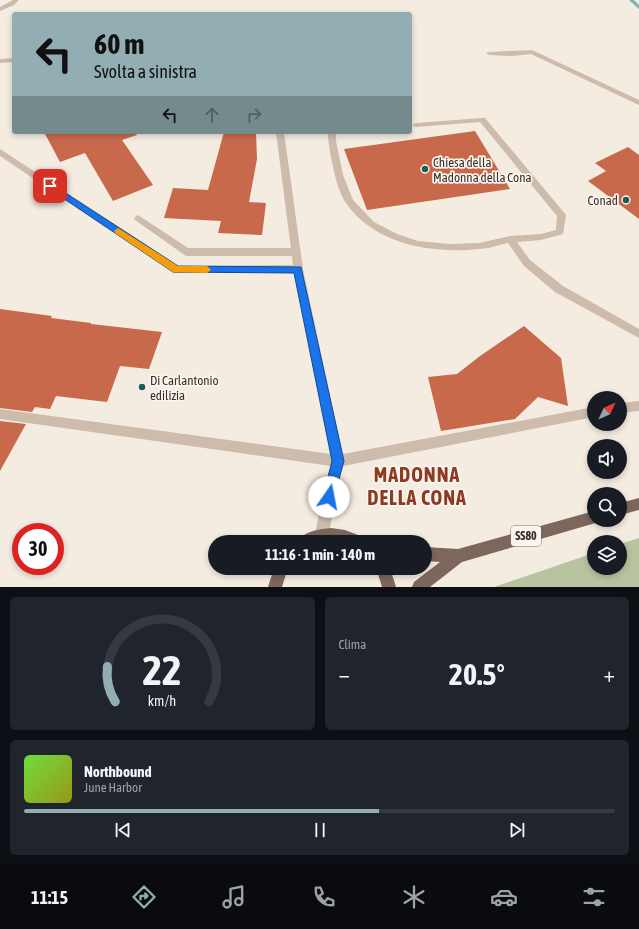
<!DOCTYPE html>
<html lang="it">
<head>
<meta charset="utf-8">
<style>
	body { margin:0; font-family:"Asap Condensed",sans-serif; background:#20242c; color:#f1f3f6; height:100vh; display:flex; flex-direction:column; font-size:15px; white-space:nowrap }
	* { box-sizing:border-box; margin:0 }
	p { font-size:13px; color:#9ea1a6 }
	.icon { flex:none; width:22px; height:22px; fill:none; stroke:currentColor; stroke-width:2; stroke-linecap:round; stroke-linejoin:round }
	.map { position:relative; height:587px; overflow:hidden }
	.sheet { display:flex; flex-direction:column; gap:10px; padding:10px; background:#0d0f14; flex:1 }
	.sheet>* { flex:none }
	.top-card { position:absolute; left:12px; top:12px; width:400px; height:122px; border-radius:4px; box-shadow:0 2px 6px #0003; background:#92aeb2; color:#111; overflow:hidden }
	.needle { width:26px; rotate:46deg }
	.controls { position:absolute; left:587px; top:391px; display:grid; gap:8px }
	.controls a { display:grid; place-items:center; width:40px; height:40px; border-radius:50%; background:#171b24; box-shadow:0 2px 6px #0003; font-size:20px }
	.speed { position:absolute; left:12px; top:523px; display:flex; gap:8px; font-size:20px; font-weight:700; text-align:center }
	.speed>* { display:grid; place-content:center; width:52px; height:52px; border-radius:50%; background:#171b24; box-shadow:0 2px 6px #0003; line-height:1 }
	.speed .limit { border:6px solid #d22; background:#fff; color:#111 }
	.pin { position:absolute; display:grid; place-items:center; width:34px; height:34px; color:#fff; margin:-17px; border-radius:8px; box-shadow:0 2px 6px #0006 }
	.me { position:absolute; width:44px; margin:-22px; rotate:12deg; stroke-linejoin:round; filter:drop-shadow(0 0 3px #0008) }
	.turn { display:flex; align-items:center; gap:14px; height:84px; padding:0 16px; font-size:18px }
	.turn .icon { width:52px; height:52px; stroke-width:2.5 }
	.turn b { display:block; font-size:28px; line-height:34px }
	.lanes { display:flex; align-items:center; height:38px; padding:0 16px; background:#0003; justify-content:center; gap:20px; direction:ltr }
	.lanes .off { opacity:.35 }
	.big { font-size:30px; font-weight:700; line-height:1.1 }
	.sheet .widget { flex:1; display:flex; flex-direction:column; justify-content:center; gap:6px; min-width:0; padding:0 14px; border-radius:6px; background:#20242c }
	.sheet .dial { align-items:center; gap:0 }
	.dial svg { height:104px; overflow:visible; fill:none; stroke:#363941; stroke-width:7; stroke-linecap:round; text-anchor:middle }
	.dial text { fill:#f1f3f6; stroke:none }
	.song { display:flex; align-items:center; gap:12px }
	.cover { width:48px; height:48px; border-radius:6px; background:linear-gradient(135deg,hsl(100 70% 55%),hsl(60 70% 35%)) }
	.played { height:4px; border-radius:2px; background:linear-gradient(90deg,#92aeb2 60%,#363941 60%) }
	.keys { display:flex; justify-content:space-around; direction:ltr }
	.heat { display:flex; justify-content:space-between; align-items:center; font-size:22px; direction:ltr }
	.sheet .tiles { flex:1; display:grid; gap:10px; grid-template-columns:1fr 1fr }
	.widget:last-child { grid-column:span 2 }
	.trip { position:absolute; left:208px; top:535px; width:224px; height:40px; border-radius:20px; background:#171b24; box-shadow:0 2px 6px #0003; font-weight:700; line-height:40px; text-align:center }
	.menu { display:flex; height:64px; justify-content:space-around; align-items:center; background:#090b0e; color:#9ea1a6 }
	.menu .icon { width:28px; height:28px }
	.menu .selected { color:#92aeb2 }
	.menu b { font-size:18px; color:#f1f3f6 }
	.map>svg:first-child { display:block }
	.green { fill:#b8c4a0 }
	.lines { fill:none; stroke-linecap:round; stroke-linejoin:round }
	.stream { fill:#7fb0b2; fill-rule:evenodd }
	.building { fill:#c8694b }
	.service { fill:#cdbbac; fill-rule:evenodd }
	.minor { fill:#cdbbac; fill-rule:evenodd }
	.primary { fill:#7d675c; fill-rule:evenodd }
	.route { fill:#1a73e8; stroke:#114b97 }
	.slow { fill:#f59e0b }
	.poi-dot { fill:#1f5a5e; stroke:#fbf5ee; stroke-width:1.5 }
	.labels { text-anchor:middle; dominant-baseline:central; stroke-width:3.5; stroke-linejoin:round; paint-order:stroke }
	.shield { fill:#fbf5ee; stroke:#756b66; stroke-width:1 }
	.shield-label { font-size:12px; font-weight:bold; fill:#3b302b }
	.poi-label { font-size:13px; fill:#3b302b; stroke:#fbf5ee; text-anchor:start }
	.near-district-label { font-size:20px; font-weight:bold; letter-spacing:1px; fill:#8c3b22; stroke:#fbf5ee }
</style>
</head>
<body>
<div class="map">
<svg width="639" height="587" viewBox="0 0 639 587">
	<rect width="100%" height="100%" fill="#f4ebe1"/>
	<path class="green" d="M639,538V587H494L594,553V568H620V544Z"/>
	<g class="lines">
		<path class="stream" d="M629,0H634L639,5V9Z"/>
	</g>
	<g class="building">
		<path d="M475,131L510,189L367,210L344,149Z"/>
		<path d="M44,132H136L137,135L122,140L153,185L113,201L85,153L60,162Z"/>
		<path d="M224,132H256L257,159L249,202L266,203L262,235L218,233L221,221L164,218L173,188L208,190Z"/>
		<path d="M628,147L639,155V219L588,181L606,171L595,163Z"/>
		<path d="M0,309L52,316L51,318L91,323V324L162,332L149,369L120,366L107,402L56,396L50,409L35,407L32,412L0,408Z"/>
		<path d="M524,326L561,358L568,406L538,397L515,419L441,431L428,377L457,374L480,356Z"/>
		<path d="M0,421L26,424L0,471Z"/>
	</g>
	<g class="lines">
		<g class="service">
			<path d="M532,50L639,100V105L531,54L511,56L489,55L486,53C489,51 524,51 532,50Z"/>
			<path d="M482,118H485L566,215L563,234L541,240L517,242L530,260L563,286L639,329V338L555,292L524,266L508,243C498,245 488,249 478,249C431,254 374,244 346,203C338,192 335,175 332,162C330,152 328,142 328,132H336V141L343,175L353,200L374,222L397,234L418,241L450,244L479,243L510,236L541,234L556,230L557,216L480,122L416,127L412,125L416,123Z"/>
			<path d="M138,215L188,248H296L301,252L296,256H186L135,220L134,218Z"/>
			<path d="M639,401V411L620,413V403Z"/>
			<path d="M594,407V417L338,467L0,419V409L338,455Z"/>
		</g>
		<g class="minor">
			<path d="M13,0H19L14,5L0,11V7Z"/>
			<path d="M14,58V62L0,63V59Z"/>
			<path d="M276,132H284L303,269L344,461L337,484L329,535L327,540L322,542L317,540L315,535L325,484L332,461L294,273H174L0,156V149L179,266L293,265Z"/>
		</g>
		<g class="primary">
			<path d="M639,498V510L620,515V503Z"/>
			<path d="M594,511V520H599V522L462,562L430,587H412L414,582L440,562L425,561V547L458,549Z"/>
			<path d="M331,528L345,530L363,537L365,542H298C303,531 320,529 331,528Z"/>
			<path d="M274,568H288L282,587H268Z"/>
			<path d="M376,568H390L396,587H382Z"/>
		</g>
	</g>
	<path class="route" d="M50,183L178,266L301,267L344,461L333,501L329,502L325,501L323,497L332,461L294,273L173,272L48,188V184Z"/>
	<path class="slow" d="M118,228L178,266H207L211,270L207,273L173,272L115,233L114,231Z"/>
	<g class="poi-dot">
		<circle cx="425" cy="169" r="4"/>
		<circle cx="626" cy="200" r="4"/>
		<circle cx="142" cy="387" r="4"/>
	</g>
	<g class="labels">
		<rect class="shield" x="511" y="526" width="30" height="20" rx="3"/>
		<g class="shield-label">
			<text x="526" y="536">SS80</text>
		</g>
		<g class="poi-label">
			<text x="433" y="162">Chiesa della<tspan x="433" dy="15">Madonna della Cona</tspan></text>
			<text x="618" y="200" text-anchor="end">Conad</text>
			<text x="150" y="380">Di Carlantonio<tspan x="150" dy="15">edilizia</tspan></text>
		</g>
		<g class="near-district-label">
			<text x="417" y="474">MADONNA<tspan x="417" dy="23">DELLA CONA</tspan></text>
		</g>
	</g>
</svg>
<div class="controls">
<a><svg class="needle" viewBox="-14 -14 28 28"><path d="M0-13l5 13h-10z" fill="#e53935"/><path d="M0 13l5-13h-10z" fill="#9ea1a6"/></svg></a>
<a><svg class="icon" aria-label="sound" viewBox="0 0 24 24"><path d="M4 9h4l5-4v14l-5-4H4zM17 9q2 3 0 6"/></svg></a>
<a><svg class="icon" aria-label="search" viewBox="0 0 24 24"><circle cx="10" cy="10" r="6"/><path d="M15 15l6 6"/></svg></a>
<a><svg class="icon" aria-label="layers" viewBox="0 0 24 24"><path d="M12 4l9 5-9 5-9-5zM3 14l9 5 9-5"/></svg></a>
</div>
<div class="speed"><div class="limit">30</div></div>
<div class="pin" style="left:50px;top:186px;background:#d93025"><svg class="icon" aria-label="arrive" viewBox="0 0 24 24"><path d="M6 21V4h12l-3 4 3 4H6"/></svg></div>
<svg class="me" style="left:329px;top:497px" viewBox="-20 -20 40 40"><circle r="19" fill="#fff"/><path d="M0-13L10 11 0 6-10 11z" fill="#1a73e8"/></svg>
<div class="trip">11:16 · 1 min · 140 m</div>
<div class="top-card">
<div class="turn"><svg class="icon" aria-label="left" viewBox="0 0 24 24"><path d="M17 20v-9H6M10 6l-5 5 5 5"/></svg><div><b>60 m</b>Svolta a sinistra</div></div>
<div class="lanes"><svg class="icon" aria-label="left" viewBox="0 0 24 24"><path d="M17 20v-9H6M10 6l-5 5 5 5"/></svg><svg class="icon off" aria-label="ahead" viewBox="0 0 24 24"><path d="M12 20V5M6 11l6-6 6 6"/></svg><svg class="icon off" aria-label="right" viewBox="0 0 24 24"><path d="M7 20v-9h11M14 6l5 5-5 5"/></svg></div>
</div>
</div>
<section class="sheet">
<div class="tiles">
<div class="widget dial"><svg viewBox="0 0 100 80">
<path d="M14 69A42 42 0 1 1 86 69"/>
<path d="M14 69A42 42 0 0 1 8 42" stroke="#92aeb2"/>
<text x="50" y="56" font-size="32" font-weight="700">22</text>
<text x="50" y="72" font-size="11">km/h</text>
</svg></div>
<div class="widget"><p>Clima</p>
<div class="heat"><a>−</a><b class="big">20.5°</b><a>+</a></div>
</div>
<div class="widget">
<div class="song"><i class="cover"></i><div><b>Northbound</b><p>June Harbor</p></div></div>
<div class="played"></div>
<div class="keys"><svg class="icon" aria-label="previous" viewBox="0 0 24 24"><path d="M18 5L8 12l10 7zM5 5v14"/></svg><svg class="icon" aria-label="pause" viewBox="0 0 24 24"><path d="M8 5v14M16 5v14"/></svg><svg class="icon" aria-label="next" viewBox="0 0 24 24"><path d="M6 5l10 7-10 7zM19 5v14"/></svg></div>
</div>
</div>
</section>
<nav class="menu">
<b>11:15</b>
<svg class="icon selected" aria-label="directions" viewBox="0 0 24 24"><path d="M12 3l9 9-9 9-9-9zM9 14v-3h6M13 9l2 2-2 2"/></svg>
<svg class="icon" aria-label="music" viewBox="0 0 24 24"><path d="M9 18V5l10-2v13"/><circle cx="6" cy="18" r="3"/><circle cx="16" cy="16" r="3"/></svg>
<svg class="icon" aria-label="phone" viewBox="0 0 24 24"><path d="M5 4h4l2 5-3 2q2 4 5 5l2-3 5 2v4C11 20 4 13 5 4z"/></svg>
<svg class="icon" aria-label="climate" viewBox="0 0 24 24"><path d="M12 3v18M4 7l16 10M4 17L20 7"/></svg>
<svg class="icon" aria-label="car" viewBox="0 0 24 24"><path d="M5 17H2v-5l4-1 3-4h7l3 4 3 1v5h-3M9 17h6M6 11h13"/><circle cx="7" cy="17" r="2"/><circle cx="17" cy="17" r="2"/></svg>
<svg class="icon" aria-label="filters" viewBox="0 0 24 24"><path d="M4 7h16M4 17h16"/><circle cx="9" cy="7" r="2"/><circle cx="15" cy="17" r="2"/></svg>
</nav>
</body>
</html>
